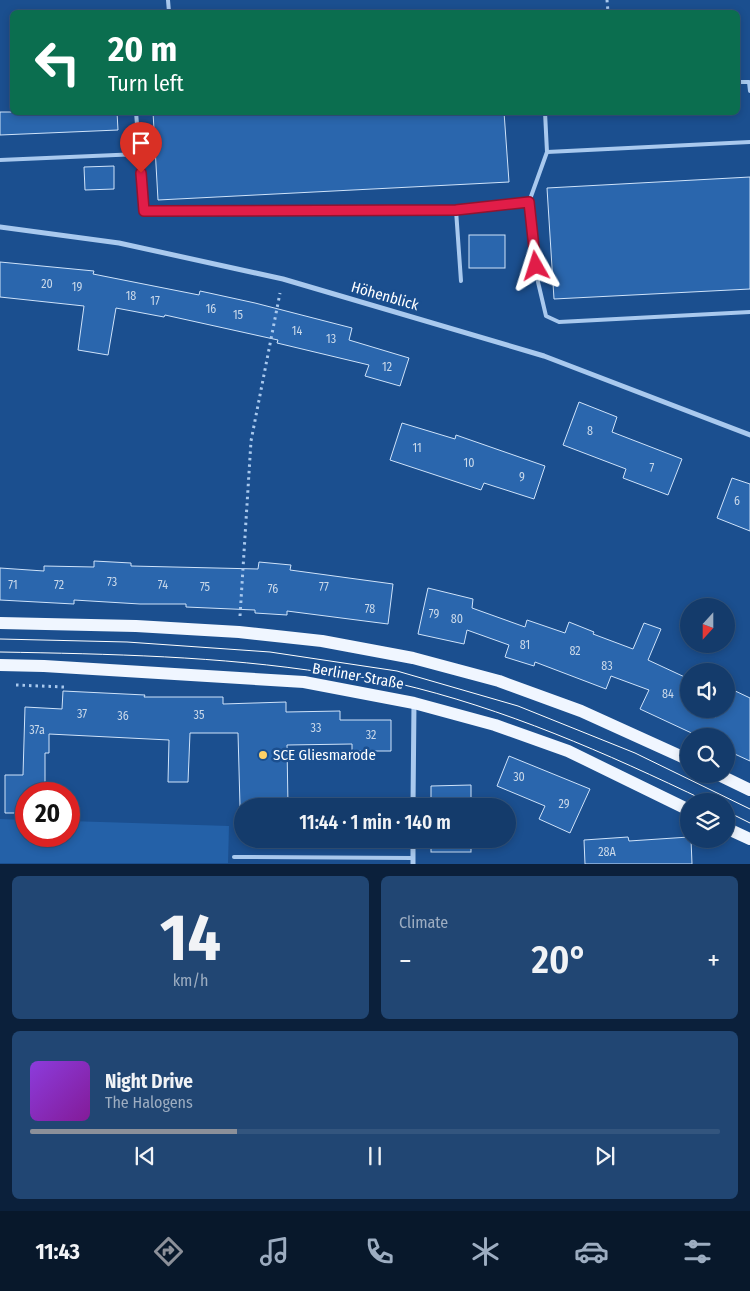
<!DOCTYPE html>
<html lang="en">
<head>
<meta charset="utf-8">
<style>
	body { margin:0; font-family:"Fira Sans Condensed",sans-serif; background:#214673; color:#f1f3f6; height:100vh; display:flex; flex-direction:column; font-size:19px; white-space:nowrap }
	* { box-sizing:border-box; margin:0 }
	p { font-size:16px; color:#9dadc1 }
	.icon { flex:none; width:28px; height:28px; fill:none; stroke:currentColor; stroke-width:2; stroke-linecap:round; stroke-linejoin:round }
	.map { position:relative; height:864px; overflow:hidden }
	.side { display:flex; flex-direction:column; gap:12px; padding:12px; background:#0b203b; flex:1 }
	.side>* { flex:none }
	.guide { position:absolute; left:10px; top:10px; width:730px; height:105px; border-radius:8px; box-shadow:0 2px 8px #0003,0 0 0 1px #33557e; background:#0b6e4f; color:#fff; overflow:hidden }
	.needle { width:32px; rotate:201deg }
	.buttons { position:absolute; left:680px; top:598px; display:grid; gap:10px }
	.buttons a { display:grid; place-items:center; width:55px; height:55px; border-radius:50%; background:#143b6b; box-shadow:0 2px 8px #0003,0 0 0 1px #33557e; font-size:25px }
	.speed { position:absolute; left:15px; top:782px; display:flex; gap:10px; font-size:25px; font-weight:700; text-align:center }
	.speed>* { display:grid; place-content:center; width:65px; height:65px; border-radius:50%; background:#143b6b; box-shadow:0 2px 8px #0003,0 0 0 1px #33557e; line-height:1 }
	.speed .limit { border:8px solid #d22; background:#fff; color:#111 }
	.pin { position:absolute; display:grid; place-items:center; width:42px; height:42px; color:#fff; margin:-51px -21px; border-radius:50% 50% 50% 0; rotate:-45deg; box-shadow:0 0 5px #0007 }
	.pin .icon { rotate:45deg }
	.me { position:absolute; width:55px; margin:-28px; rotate:354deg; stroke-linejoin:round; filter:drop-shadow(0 0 4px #0008) }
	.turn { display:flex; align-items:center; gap:18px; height:105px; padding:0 15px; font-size:22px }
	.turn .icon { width:65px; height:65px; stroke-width:2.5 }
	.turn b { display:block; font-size:35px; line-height:42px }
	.big { font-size:38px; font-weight:600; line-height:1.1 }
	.side .widget { flex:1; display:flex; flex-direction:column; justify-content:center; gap:8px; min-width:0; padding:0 18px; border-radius:8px; background:#214673 }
	.side .dial { align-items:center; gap:0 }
	.dial b { font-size:65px; line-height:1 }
	.song { display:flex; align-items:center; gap:15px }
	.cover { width:60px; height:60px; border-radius:8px; background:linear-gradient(135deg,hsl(270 70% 55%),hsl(290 70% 35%)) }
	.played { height:5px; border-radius:2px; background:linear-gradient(90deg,#8c9099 30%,#33557e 30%) }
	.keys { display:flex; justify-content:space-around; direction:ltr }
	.heat { display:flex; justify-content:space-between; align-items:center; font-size:28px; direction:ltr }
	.side .tiles { flex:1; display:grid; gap:12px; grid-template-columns:1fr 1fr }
	.widget:last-child { grid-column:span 2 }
	.trip { position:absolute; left:234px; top:798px; width:282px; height:50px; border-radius:25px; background:#143b6b; box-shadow:0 2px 8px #0003,0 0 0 1px #33557e; font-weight:600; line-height:50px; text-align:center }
	.tab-bar { display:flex; height:80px; justify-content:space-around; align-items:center; background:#08182b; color:#9dadc1 }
	.tab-bar .icon { width:35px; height:35px }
	.tab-bar .selected { color:#8c9099 }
	.tab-bar b { font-size:22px; color:#f1f3f6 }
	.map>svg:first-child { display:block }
	.green { fill:#2461a8 }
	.building { fill:#2a66ad; stroke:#cfe3fa }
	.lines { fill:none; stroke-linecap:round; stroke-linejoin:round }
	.path { stroke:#a9c9ee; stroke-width:3; stroke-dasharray:2.5 4; stroke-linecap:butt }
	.service { stroke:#a9c9ee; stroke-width:4 }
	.minor { stroke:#a9c9ee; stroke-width:5 }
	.primary { stroke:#f0f6ff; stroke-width:12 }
	.tram { stroke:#fff; stroke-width:1 }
	.route-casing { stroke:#92132f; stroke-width:12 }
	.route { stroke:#e11d48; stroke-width:9 }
	.poi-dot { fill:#ffd166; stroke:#1b4f8f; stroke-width:2 }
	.labels { text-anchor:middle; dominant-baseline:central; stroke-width:5; stroke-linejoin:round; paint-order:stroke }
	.number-label { font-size:12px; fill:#cad9ea }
	.street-label { font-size:15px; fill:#fff; stroke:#1b4f8f }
	.poi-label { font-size:15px; fill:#fff; stroke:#1b4f8f; text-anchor:start }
</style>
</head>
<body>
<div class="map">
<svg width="750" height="864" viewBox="0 0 750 864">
	<rect width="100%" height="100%" fill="#1b4f8f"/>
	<path class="green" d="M0,819L26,820V836H69V821L229,826L228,863H0Z"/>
	<g class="building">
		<path d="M0,112H117L118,130L0,135Z"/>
		<path d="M153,112H504L509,182L158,200Z"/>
		<path d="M114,166V189L85,190L84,167Z"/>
		<path d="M750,177V289L554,299L547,188Z"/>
		<rect x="469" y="235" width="36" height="33"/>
		<path d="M0,262L94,271L93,274L199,295L200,291L255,303L352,328L349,340L409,358L400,386L365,376L369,365L277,343L278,340L165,315L164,317L116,308L108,355L78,350L84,306L0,297Z"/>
		<path d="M579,402L617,417L612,432L682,459L668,495L623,478L626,469L563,445Z"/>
		<path d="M402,423L455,439L456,435L545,466L534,499L484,483L481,490L390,460Z"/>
		<path d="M732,478L750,484V531L717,518Z"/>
		<path d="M94,561L131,563V566L258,569L259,562L291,565L290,570L393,584L388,624L287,611V615L255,613V610L186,607V604H140L74,600V604L0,600V568L44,571V566L94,567Z"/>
		<path d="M428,588L473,599L472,608L525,627L527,620L565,633L569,622L594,632L593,634L633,649L644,623L661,629L648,660L689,679V709H699L716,717L721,709H726V697L731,689L750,698V761L726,750V736H698L640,709L649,690L611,676L606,689L535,662L534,666L505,657L509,645L467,630L464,644L418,634Z"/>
		<path d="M63,691L145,695L144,697H223V704L286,702V712L340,711V720H391V751H352V744L287,745L288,806H240L238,733H190L188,782H168L169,740L49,734V753H45V794H26V813H5V775H23L25,707L62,709Z"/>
		<path d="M509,756L590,789L570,833L539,819L545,806L497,786Z"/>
		<path d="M471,785V806H431V786Z"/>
		<path d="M628,837L629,841L689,837L691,839L692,864H585L584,840Z"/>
		<rect x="431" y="839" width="40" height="13"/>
	</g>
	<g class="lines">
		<g class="path">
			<path d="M607,0L608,12"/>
			<path d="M240,616L251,441L280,293"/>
			<path d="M16,685L64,687"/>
		</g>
		<g class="service">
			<path d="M168,0L169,12"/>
			<path d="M738,82H749L750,91"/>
			<path d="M136,112L144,211L456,210L529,202L547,152L545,112"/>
			<path d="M547,152L750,142"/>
			<path d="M0,160L139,154"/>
			<path d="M529,202L538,282L546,316L559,322L750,312"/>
			<path d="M456,210L461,281"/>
			<path d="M234,857L413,858"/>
		</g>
		<g class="minor">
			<path d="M0,227L119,243L283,279L544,356L750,435"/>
			<path d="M413,806L414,703"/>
			<path d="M413,864V839"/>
		</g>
		<g class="primary">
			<path d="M0,623L136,626L239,632L322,641L413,658L499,681L581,711L689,760"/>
			<path d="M0,665L44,666L304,682L414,703L495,725L568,751L689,810"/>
			<path d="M717,774L750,790"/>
			<path d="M726,828L750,839"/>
		</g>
		<g class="tram">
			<path d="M0,639L127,642L270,652L397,671L518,706L635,753L750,809"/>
			<path d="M0,652C110,654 219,656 328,673C350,676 374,678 396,683C504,708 606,753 706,801"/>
			<path d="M726,811L750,823"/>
		</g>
	</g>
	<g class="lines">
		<g class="route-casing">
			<path id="route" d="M141,173L144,211L456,210L529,202L536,266"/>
		</g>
		<use href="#route" class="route"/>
	</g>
	<circle class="poi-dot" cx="263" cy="755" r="5"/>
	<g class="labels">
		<g class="number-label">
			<text x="47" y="284">20</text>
			<text x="77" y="287">19</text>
			<text x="131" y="296">18</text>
			<text x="155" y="301">17</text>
			<text x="211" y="309">16</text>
			<text x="238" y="315">15</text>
			<text x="297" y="331">14</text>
			<text x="331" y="339">13</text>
			<text x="387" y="367">12</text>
			<text x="590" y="431">8</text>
			<text x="417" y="448">11</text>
			<text x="469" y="463">10</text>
			<text x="652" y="468">7</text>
			<text x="522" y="477">9</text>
			<text x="737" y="501">6</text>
			<text x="112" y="582">73</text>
			<text x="13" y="585">71</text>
			<text x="59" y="585">72</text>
			<text x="163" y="585">74</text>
			<text x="205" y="587">75</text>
			<text x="324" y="587">77</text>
			<text x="273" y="589">76</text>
			<text x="370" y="609">78</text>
			<text x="434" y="614">79</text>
			<text x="457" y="619">80</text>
			<text x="525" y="645">81</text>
			<text x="575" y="651">82</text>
			<text x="607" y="666">83</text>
			<text x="668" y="694">84</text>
			<text x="82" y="714">37</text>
			<text x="199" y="715">35</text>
			<text x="123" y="716">36</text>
			<text x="316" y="728">33</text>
			<text x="37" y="730">37a</text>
			<text x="371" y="735">32</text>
			<text x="519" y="777">30</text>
			<text x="564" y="804">29</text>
			<text x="607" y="852">28A</text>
		</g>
		<g class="street-label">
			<text transform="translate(385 296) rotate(16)">Höhenblick</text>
			<text transform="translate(358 676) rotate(10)">Berliner Straße</text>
		</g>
		<g class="poi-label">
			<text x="273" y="755">SCE Gliesmarode</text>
		</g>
	</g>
</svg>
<div class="buttons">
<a><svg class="needle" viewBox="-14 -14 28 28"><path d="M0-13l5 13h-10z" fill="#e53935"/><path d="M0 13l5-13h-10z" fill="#9dadc1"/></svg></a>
<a><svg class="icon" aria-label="sound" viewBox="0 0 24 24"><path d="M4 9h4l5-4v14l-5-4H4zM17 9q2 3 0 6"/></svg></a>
<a><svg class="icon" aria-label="search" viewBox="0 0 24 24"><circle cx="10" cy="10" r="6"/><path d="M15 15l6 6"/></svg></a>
<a><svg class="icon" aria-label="layers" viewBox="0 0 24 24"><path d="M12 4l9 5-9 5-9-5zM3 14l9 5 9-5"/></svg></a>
</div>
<div class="speed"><div class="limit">20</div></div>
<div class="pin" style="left:141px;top:173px;background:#d93025"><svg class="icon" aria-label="arrive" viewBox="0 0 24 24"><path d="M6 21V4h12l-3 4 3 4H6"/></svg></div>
<svg class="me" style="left:536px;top:266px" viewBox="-20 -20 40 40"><path d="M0-17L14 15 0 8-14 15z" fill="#e11d48" stroke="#fff" stroke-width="4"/></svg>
<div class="trip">11:44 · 1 min · 140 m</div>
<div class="guide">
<div class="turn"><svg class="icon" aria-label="left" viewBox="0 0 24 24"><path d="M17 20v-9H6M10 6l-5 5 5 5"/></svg><div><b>20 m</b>Turn left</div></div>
</div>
</div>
<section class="side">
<div class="tiles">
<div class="widget dial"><b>14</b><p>km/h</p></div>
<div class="widget"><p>Climate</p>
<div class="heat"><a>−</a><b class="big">20°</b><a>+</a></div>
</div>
<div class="widget">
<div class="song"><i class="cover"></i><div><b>Night Drive</b><p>The Halogens</p></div></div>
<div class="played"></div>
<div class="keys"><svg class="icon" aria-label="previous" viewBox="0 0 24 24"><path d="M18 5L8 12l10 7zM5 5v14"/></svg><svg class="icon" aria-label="pause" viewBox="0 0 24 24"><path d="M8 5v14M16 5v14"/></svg><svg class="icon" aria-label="next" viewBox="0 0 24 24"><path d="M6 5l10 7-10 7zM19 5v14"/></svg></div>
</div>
</div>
</section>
<nav class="tab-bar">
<b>11:43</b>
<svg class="icon selected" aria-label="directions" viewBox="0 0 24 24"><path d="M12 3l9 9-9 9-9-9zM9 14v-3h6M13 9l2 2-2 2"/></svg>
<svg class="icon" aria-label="music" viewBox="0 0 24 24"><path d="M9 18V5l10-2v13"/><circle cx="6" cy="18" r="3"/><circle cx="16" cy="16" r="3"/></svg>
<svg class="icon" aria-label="phone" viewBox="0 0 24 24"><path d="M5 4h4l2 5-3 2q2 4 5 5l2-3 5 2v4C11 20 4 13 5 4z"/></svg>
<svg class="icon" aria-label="climate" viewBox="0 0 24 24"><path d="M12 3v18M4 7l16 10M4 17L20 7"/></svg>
<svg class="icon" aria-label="car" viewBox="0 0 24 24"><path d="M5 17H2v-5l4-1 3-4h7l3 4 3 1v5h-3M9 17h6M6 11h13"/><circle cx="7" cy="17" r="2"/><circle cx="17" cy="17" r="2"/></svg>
<svg class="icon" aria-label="filters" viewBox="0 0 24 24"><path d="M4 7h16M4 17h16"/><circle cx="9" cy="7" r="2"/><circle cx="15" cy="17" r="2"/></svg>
</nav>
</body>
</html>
